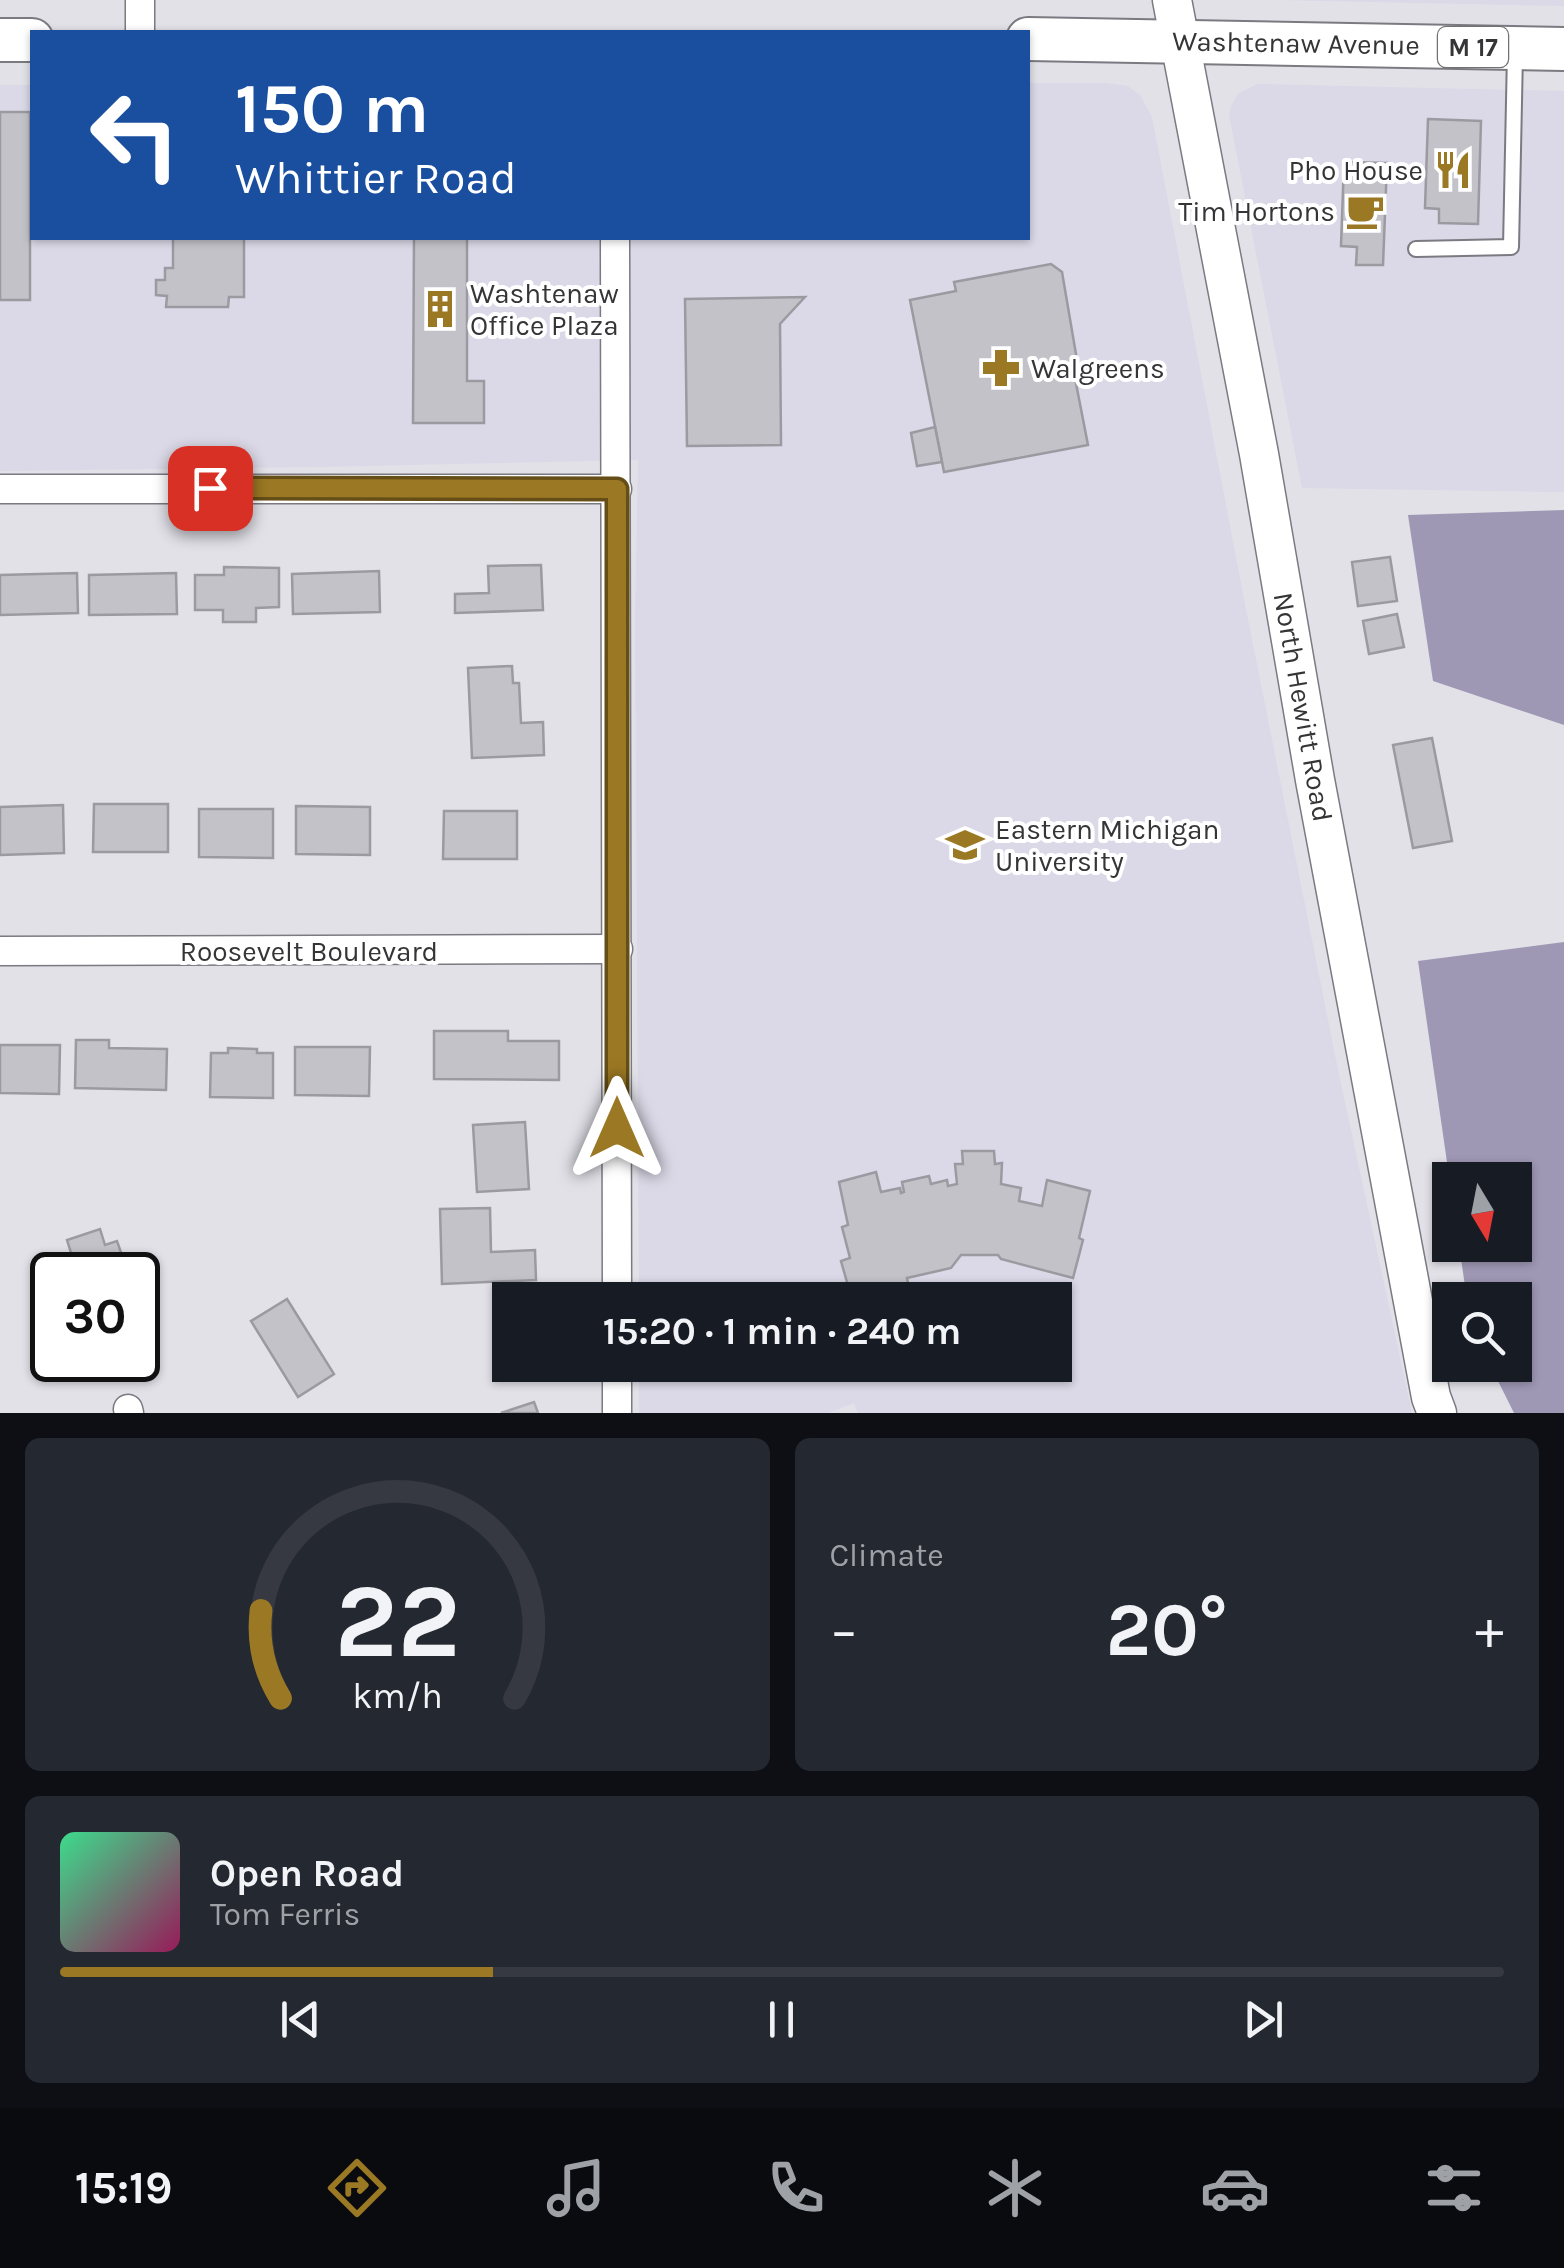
<!DOCTYPE html>
<html lang="en">
<head>
<meta charset="utf-8">
<style>
	body { margin:0; font-family:Karla,sans-serif; background:#242831; color:#f1f3f6; height:100vh; display:flex; flex-direction:column; font-size:38px; white-space:nowrap }
	* { box-sizing:border-box; margin:0 }
	p { font-size:32px; color:#9ea1a6 }
	.icon { flex:none; width:55px; height:55px; fill:none; stroke:currentColor; stroke-width:2; stroke-linecap:round; stroke-linejoin:round }
	.map { position:relative; height:1413px; overflow:hidden }
	.panel { display:flex; flex-direction:column; gap:25px; padding:25px; background:#0d0f14; flex:1 }
	.panel>* { flex:none }
	.banner { position:absolute; left:30px; top:30px; width:1000px; height:210px; border-radius:0px; box-shadow:0 2px 8px #0004; background:#1a4fa0; color:#fff; overflow:hidden }
	.needle { width:65px; rotate:170deg }
	.controls { position:absolute; left:1432px; top:1162px; display:grid; gap:20px }
	.controls a { display:grid; place-items:center; width:100px; height:100px; border-radius:0px; background:#171b24; box-shadow:0 2px 8px #0004; font-size:50px }
	.speed { position:absolute; left:30px; top:1252px; display:flex; gap:20px; font-size:50px; font-weight:700; text-align:center }
	.speed>* { display:grid; place-content:center; width:130px; height:130px; border-radius:50%; background:#171b24; box-shadow:0 2px 8px #0004; line-height:1 }
	.speed .limit { border:5px solid #111; border-radius:15px; background:#fff; color:#111 }
	.pin { position:absolute; display:grid; place-items:center; width:85px; height:85px; color:#fff; margin:-42px; border-radius:20px; box-shadow:0 5px 15px #0006 }
	.me { position:absolute; width:110px; margin:-55px; rotate:0deg; stroke-linejoin:round; filter:drop-shadow(0 0 8px #0008) }
	.turn { display:flex; align-items:center; gap:35px; height:210px; padding:0 40px; font-size:45px }
	.turn .icon { width:130px; height:130px; stroke-width:2.5 }
	.turn b { display:block; font-size:70px; line-height:85px }
	.big { font-size:75px; font-weight:700; line-height:1.1 }
	.panel .tile { flex:1; display:flex; flex-direction:column; justify-content:center; gap:15px; min-width:0; padding:0 35px; border-radius:15px; background:#242831 }
	.panel .dial { align-items:center; gap:0 }
	.dial svg { height:260px; overflow:visible; fill:none; stroke:#363941; stroke-width:7; stroke-linecap:round; text-anchor:middle }
	.dial text { fill:#f1f3f6; stroke:none }
	.song { display:flex; align-items:center; gap:30px }
	.cover { width:120px; height:120px; border-radius:15px; background:linear-gradient(135deg,hsl(150 70% 55%),hsl(330 70% 35%)) }
	.played { height:10px; border-radius:5px; background:linear-gradient(90deg,#9b7823 30%,#363941 30%) }
	.keys { display:flex; justify-content:space-around; direction:ltr }
	.heat { display:flex; justify-content:space-between; align-items:center; font-size:55px; direction:ltr }
	.panel .tiles { flex:1; display:grid; gap:25px; grid-template-columns:1fr 1fr }
	.tile:last-child { grid-column:span 2 }
	.trip { position:absolute; left:492px; top:1282px; width:580px; height:100px; border-radius:0px; background:#171b24; box-shadow:0 2px 8px #0004; font-weight:700; line-height:100px; text-align:center }
	.dock { display:flex; height:160px; justify-content:space-around; align-items:center; background:#090b0e; color:#9ea1a6 }
	.dock .icon { width:70px; height:70px }
	.dock .current { color:#9b7823 }
	.dock b { font-size:45px; color:#f1f3f6 }
	.map>svg:first-child { display:block }
	.built { fill:#dbd8e7 }
	.forest { fill:#9f98b5 }
	.building { fill:#c3c2c9; stroke:#9b9aa1; stroke-width:2.5 }
	.lines { fill:none; stroke-linecap:round; stroke-linejoin:round }
	.lane-casing { stroke:#7b7a81; stroke-width:18 }
	.street-casing { stroke:#7b7a81; stroke-width:31 }
	.secondary-casing { stroke:#7b7a81; stroke-width:41 }
	.primary-casing { stroke:#7b7a81; stroke-width:46 }
	.lane { stroke:#fff; stroke-width:14 }
	.street { stroke:#fff; stroke-width:28 }
	.secondary { stroke:#fff; stroke-width:38 }
	.primary { stroke:#fff; stroke-width:42 }
	.route-casing { stroke:#654e17; stroke-width:25 }
	.route { stroke:#9b7823; stroke-width:18 }
	.labels { text-anchor:middle; dominant-baseline:central; stroke-width:8; stroke-linejoin:round; paint-order:stroke }
	.shield { fill:#fff; stroke:#727273; stroke-width:2.5 }
	.shield-label { font-size:25px; font-weight:bold; fill:#353537 }
	.street-label { font-size:28px; fill:#353537; stroke:#fff }
	.poi-label { font-size:28px; fill:#353537; stroke:#fff; text-anchor:start }
</style>
</head>
<body>
<div class="map">
<svg width="1564" height="1413" viewBox="0 0 1564 1413">
	<rect width="100%" height="100%" fill="#e2e1e8"/>
	<g class="built">
		<path d="M1277,0H1564V6Z"/>
		<path d="M1028,83H1105L1128,86L1140,95L1152,117L1247,615L1338,1070L1412,1413H858L854,1403L828,1413H639V1365H1055V1300H639L635,619L638,460L320,467L0,471V85H32V238H1028Z"/>
		<path d="M1257,84L1564,91V492L1302,488L1229,115L1232,104L1238,94Z"/>
	</g>
	<g class="forest">
		<path d="M1564,510V725L1433,681L1408,515Z"/>
		<path d="M1564,942V1413H1514L1490,1365H1515V1300H1467L1459,1245H1515V1180H1450V1183L1418,961Z"/>
	</g>
	<g class="building">
		<rect x="0" y="112" width="30" height="188"/>
		<path d="M1428,119L1481,121L1478,224L1439,223V209L1425,208Z"/>
		<path d="M1344,162L1387,163L1383,265H1356L1357,247L1341,246Z"/>
		<path d="M173,238H244V297H229L228,307H166L167,296L156,295V280H165V268H173Z"/>
		<path d="M414,238H467V381H484V423H413Z"/>
		<path d="M1051,264L1062,272L1078,366L1073,368L1088,445L944,472L910,300L956,291L954,282Z"/>
		<path d="M805,297L780,324L781,445L687,446L685,299Z"/>
		<path d="M935,427L942,462L917,466L911,433Z"/>
		<path d="M1390,557L1397,601L1358,606L1352,562Z"/>
		<path d="M541,565L543,610L455,613V594L489,593L488,566Z"/>
		<path d="M224,567L279,568V607L256,608V622H223V610H195V575H224Z"/>
		<path d="M379,571L380,612L293,614L292,574Z"/>
		<path d="M77,573L78,613L0,615V575Z"/>
		<path d="M176,573L177,614L89,615V575Z"/>
		<path d="M1397,614L1404,647L1369,654L1363,621Z"/>
		<path d="M512,666L513,683H519L521,723L543,722L544,755L472,758L468,668Z"/>
		<path d="M1432,738L1452,841L1413,848L1393,745Z"/>
		<path d="M94,804H168V852H93Z"/>
		<path d="M63,805L64,853L0,855V807Z"/>
		<path d="M296,806L370,807V855L296,854Z"/>
		<path d="M199,809H273V858L199,857Z"/>
		<path d="M444,811H517V859H443Z"/>
		<path d="M434,1031H508V1041H559V1080L434,1079Z"/>
		<path d="M76,1040H109V1048L167,1049L166,1090L75,1088Z"/>
		<path d="M0,1045H60L59,1094L0,1093Z"/>
		<path d="M295,1047H370L369,1096L295,1095Z"/>
		<path d="M228,1048L257,1049V1053H273V1098L210,1097L211,1053H228Z"/>
		<path d="M525,1122L529,1189L477,1192L473,1125Z"/>
		<path d="M962,1151H994L995,1164L1002,1163L1001,1184L1021,1188L1019,1201L1042,1206L1047,1180L1090,1191L1079,1238L1083,1240L1073,1278L1001,1259L998,1255H961L951,1268L907,1278L910,1293L881,1300H852L841,1261L850,1258L842,1227L848,1225L839,1182L876,1172L881,1192L900,1188L901,1193L904,1192L902,1182L929,1176L931,1184L947,1180L948,1186L957,1184L955,1164H963Z"/>
		<path d="M490,1208L491,1252L535,1250L536,1280L442,1284L440,1209Z"/>
		<path d="M100,1229L105,1245L117,1241L129,1275H52V1310L38,1268L72,1256L67,1240Z"/>
		<path d="M287,1299L334,1374L298,1397L251,1321Z"/>
		<path d="M534,1402L538,1413H501Z"/>
	</g>
	<g class="lines">
		<g class="lane-casing">
			<path id="lane" d="M1416,249L1511,247L1515,53"/>
		</g>
		<g class="street-casing">
			<g id="street">
				<path d="M140,0V32"/>
				<path d="M615,238L617,1300"/>
				<path d="M0,489H617"/>
				<path d="M0,951L618,949"/>
				<path d="M617,1365V1413"/>
				<path d="M128,1409L129,1413"/>
			</g>
		</g>
		<g class="secondary-casing">
			<path id="secondary" d="M1172,0L1259,454L1315,780L1431,1397L1437,1413"/>
		</g>
		<g class="primary-casing">
			<g id="primary">
				<path d="M1028,39L1564,49"/>
				<path d="M0,40H32"/>
			</g>
		</g>
		<use href="#lane" class="lane"/>
		<use href="#street" class="street"/>
		<use href="#secondary" class="secondary"/>
		<use href="#primary" class="primary"/>
	</g>
	<g class="lines">
		<g class="route-casing">
			<path id="route" d="M210,488L617,489V1128"/>
		</g>
		<use href="#route" class="route"/>
	</g>
	<defs>
		<g id="restaurant-bare" transform="scale(3)"><path d="M-5-6h1v4h1v-4h1v4h1v-4h1v5L-1.5 .5V6h-2V.5L-5-1ZM5-6V6H3V1.5H1.5Q1.5-4 5-6Z" fill="#9b7823" stroke="#fff" stroke-width="2.5" paint-order="stroke"/></g>
		<g id="cafe-bare" transform="scale(3)"><path d="M-5.5-4.5H6V0H3Q3 3.5 0 3.5H-2.5Q-5.5 3.5-5.5 0ZM3-3.2v2h1.7v-2ZM-6 4.5H4V6H-6Z" fill="#9b7823" stroke="#fff" stroke-width="2.5" paint-order="stroke"/></g>
		<g id="building-bare" transform="scale(3)"><path d="M-4-6H4V6H1V3H-1V6H-4ZM-2.5-4.3h1.7v1.8h-1.7ZM.8-4.3h1.7v1.8H.8ZM-2.5-1h1.7V.8h-1.7ZM.8-1h1.7V.8H.8Z" fill="#9b7823" stroke="#fff" stroke-width="2.5" paint-order="stroke"/></g>
		<g id="pharmacy-bare" transform="scale(3)"><path d="M-2-6h4v4h4v4h-4v4h-4v-4h-4v-4h4Z" fill="#9b7823" stroke="#fff" stroke-width="2.5" paint-order="stroke"/></g>
		<g id="university-bare" transform="scale(3)"><path d="M0-5L7-2L0 1L-7-2ZM-4 1L0 2.5L4 1V4Q0 6-4 4Z" fill="#9b7823" stroke="#fff" stroke-width="2.5" paint-order="stroke"/></g>
	</defs>
	<g fill-rule="evenodd">
		<use href="#restaurant-bare" x="1453" y="170"/>
		<use href="#cafe-bare" x="1365" y="211"/>
		<use href="#building-bare" x="440" y="309"/>
		<use href="#pharmacy-bare" x="1001" y="368"/>
		<use href="#university-bare" x="965" y="845"/>
	</g>
	<g class="labels">
		<rect class="shield" x="1438" y="27" width="70" height="40" rx="8"/>
		<g class="shield-label">
			<text x="1473" y="47">M 17</text>
		</g>
		<g class="street-label">
			<text transform="translate(1296 43) rotate(1)">Washtenaw Avenue</text>
			<text transform="translate(1303 707) rotate(80)">North Hewitt Road</text>
			<text x="309" y="951">Roosevelt Boulevard</text>
		</g>
		<g class="poi-label">
			<text x="1423" y="170" text-anchor="end">Pho House</text>
			<text x="1335" y="211" text-anchor="end">Tim Hortons</text>
			<text x="470" y="293">Washtenaw<tspan x="470" dy="32">Office Plaza</tspan></text>
			<text x="1031" y="368">Walgreens</text>
			<text x="995" y="829">Eastern Michigan<tspan x="995" dy="32">University</tspan></text>
		</g>
	</g>
</svg>
<div class="controls">
<a><svg class="needle" viewBox="-14 -14 28 28"><path d="M0-13l5 13h-10z" fill="#e53935"/><path d="M0 13l5-13h-10z" fill="#9ea1a6"/></svg></a>
<a><svg class="icon" aria-label="search" viewBox="0 0 24 24"><circle cx="10" cy="10" r="6"/><path d="M15 15l6 6"/></svg></a>
</div>
<div class="speed"><div class="limit">30</div></div>
<div class="pin" style="left:210px;top:488px;background:#d93025"><svg class="icon" aria-label="arrive" viewBox="0 0 24 24"><path d="M6 21V4h12l-3 4 3 4H6"/></svg></div>
<svg class="me" style="left:617px;top:1128px" viewBox="-20 -20 40 40"><path d="M0-17L14 15 0 8-14 15z" fill="#9b7823" stroke="#fff" stroke-width="4"/></svg>
<div class="trip">15:20 · 1 min · 240 m</div>
<div class="banner">
<div class="turn"><svg class="icon" aria-label="left" viewBox="0 0 24 24"><path d="M17 20v-9H6M10 6l-5 5 5 5"/></svg><div><b>150 m</b>Whittier Road</div></div>
</div>
</div>
<section class="panel">
<div class="tiles">
<div class="tile dial"><svg viewBox="0 0 100 80">
<path d="M14 69A42 42 0 1 1 86 69"/>
<path d="M14 69A42 42 0 0 1 8 42" stroke="#9b7823"/>
<text x="50" y="56" font-size="32" font-weight="700">22</text>
<text x="50" y="72" font-size="11">km/h</text>
</svg></div>
<div class="tile"><p>Climate</p>
<div class="heat"><a>−</a><b class="big">20°</b><a>+</a></div>
</div>
<div class="tile">
<div class="song"><i class="cover"></i><div><b>Open Road</b><p>Tom Ferris</p></div></div>
<div class="played"></div>
<div class="keys"><svg class="icon" aria-label="previous" viewBox="0 0 24 24"><path d="M18 5L8 12l10 7zM5 5v14"/></svg><svg class="icon" aria-label="pause" viewBox="0 0 24 24"><path d="M8 5v14M16 5v14"/></svg><svg class="icon" aria-label="next" viewBox="0 0 24 24"><path d="M6 5l10 7-10 7zM19 5v14"/></svg></div>
</div>
</div>
</section>
<nav class="dock">
<b>15:19</b>
<svg class="icon current" aria-label="directions" viewBox="0 0 24 24"><path d="M12 3l9 9-9 9-9-9zM9 14v-3h6M13 9l2 2-2 2"/></svg>
<svg class="icon" aria-label="music" viewBox="0 0 24 24"><path d="M9 18V5l10-2v13"/><circle cx="6" cy="18" r="3"/><circle cx="16" cy="16" r="3"/></svg>
<svg class="icon" aria-label="phone" viewBox="0 0 24 24"><path d="M5 4h4l2 5-3 2q2 4 5 5l2-3 5 2v4C11 20 4 13 5 4z"/></svg>
<svg class="icon" aria-label="climate" viewBox="0 0 24 24"><path d="M12 3v18M4 7l16 10M4 17L20 7"/></svg>
<svg class="icon" aria-label="car" viewBox="0 0 24 24"><path d="M5 17H2v-5l4-1 3-4h7l3 4 3 1v5h-3M9 17h6M6 11h13"/><circle cx="7" cy="17" r="2"/><circle cx="17" cy="17" r="2"/></svg>
<svg class="icon" aria-label="filters" viewBox="0 0 24 24"><path d="M4 7h16M4 17h16"/><circle cx="9" cy="7" r="2"/><circle cx="15" cy="17" r="2"/></svg>
</nav>
</body>
</html>
